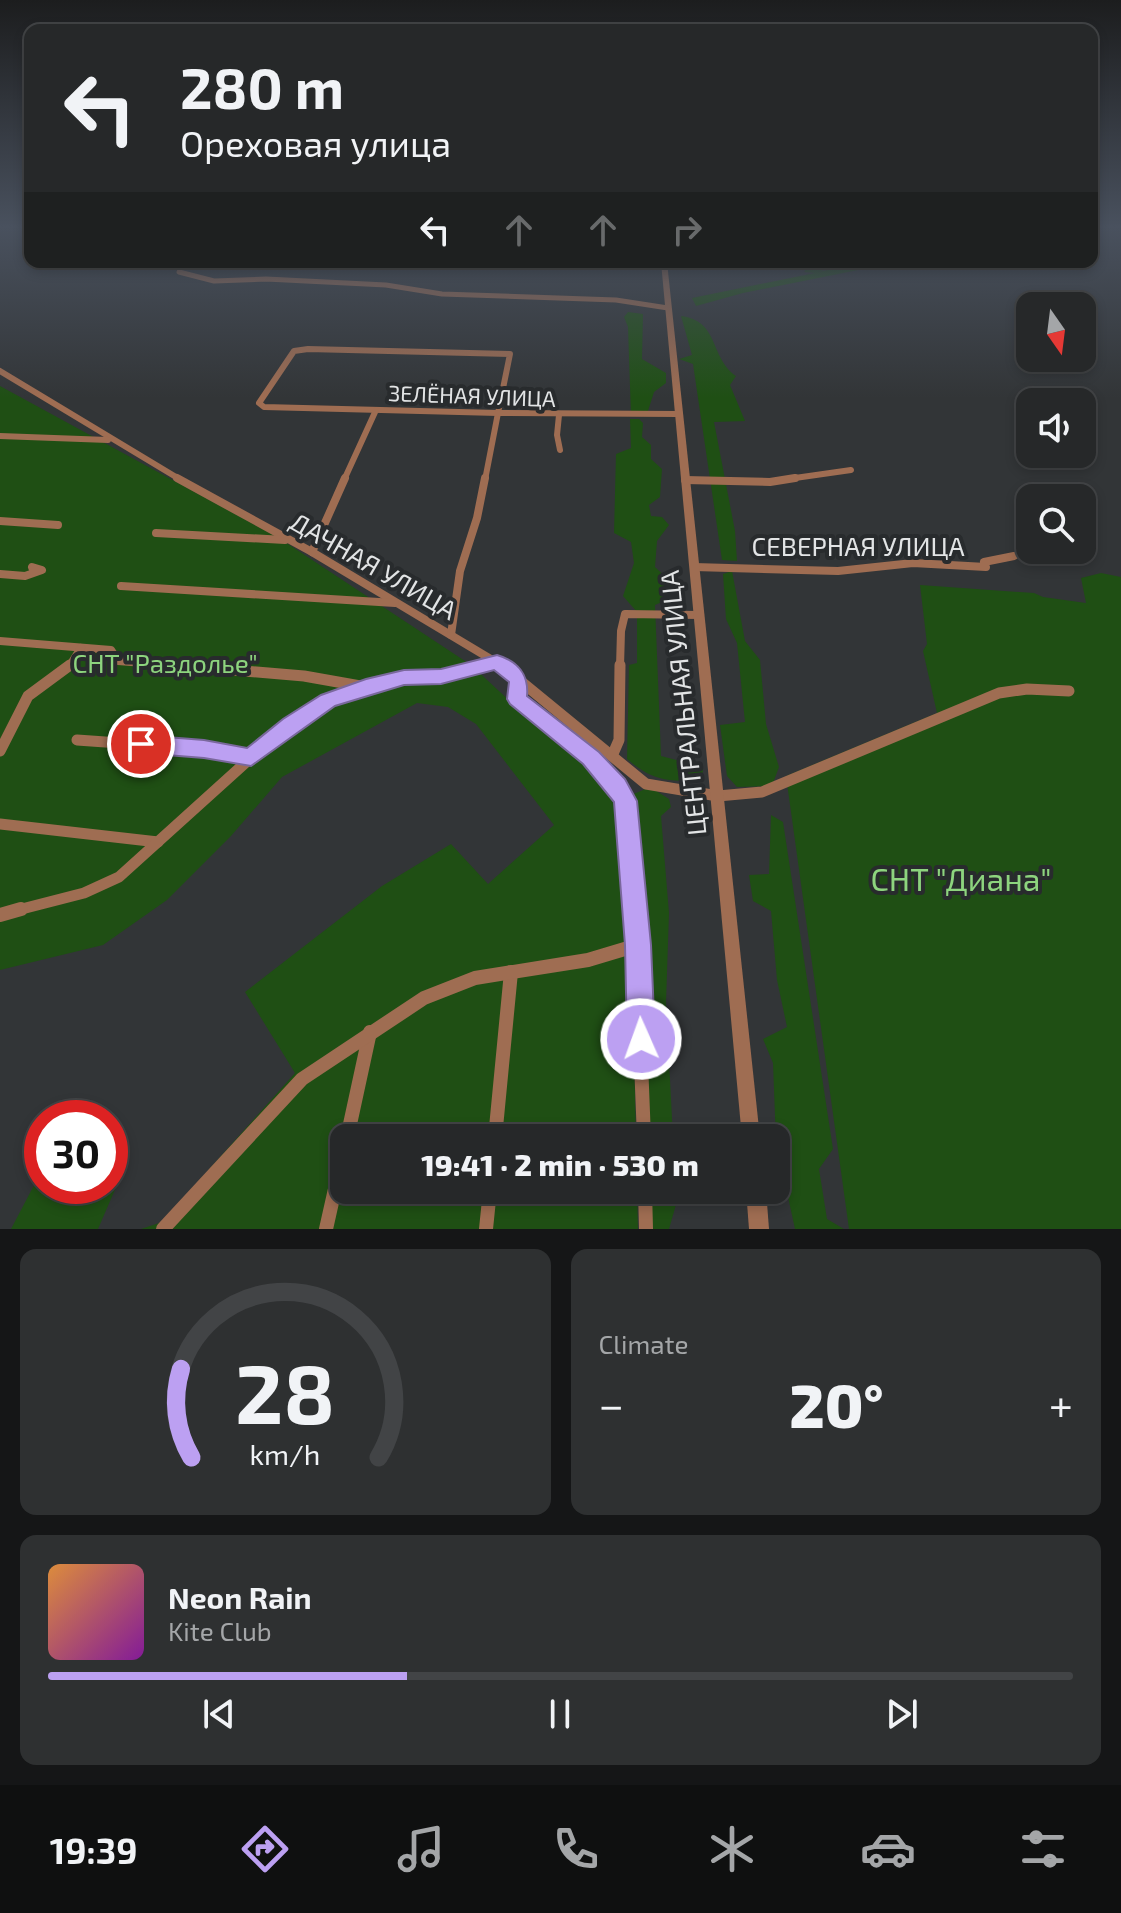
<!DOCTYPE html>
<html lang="en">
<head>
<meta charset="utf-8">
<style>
	body { margin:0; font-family:"Exo 2",sans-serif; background:#2e3031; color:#f1f3f6; height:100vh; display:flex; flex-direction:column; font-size:30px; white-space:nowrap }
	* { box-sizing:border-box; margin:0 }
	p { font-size:26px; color:#a4a6a8 }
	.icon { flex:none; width:44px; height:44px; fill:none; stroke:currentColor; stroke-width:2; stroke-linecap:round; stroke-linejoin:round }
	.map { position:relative; height:1229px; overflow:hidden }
	.sheet { display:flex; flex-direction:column; gap:20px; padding:20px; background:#151617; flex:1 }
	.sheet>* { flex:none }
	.hud { position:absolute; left:24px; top:24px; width:1074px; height:244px; border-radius:16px; box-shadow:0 4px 12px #0003,0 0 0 2px #424446; background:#262829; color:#f1f3f6; overflow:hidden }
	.needle { width:52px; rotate:166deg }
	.controls { position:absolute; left:1016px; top:292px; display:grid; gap:16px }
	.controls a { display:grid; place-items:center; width:80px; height:80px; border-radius:16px; background:#262829; box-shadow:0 4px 12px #0003,0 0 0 2px #424446; font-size:40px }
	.speed { position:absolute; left:24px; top:1100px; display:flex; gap:16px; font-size:40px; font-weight:700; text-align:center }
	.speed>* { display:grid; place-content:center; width:104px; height:104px; border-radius:50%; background:#262829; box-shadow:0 4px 12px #0003,0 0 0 2px #424446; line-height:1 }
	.speed .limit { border:12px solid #d22; background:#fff; color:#111 }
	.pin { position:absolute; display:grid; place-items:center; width:68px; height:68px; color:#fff; margin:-34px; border:4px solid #fff; border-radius:50%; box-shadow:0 2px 8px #0007 }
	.me { position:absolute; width:88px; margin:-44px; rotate:358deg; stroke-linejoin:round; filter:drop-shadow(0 0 6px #0008) }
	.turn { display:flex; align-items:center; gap:28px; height:168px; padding:0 24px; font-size:36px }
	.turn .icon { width:104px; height:104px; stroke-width:2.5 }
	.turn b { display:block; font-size:56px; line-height:68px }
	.lanes { display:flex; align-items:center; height:76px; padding:0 24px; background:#0003; justify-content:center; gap:40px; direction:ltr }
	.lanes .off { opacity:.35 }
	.big { font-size:60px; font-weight:800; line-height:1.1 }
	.sheet .widget { flex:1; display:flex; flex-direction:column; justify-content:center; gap:12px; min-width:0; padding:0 28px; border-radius:16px; background:#2e3031 }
	.sheet .dial { align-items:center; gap:0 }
	.dial svg { height:208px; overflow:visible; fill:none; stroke:#424446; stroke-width:7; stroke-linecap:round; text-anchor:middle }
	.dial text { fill:#f1f3f6; stroke:none }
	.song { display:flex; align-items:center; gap:24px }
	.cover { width:96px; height:96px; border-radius:12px; background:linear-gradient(135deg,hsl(30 70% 55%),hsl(290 70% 35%)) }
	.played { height:8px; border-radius:4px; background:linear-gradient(90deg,#bca0f2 35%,#424446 35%) }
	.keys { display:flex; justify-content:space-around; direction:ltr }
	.heat { display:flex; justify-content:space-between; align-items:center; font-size:44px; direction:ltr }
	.sheet .tiles { flex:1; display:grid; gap:20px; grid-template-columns:1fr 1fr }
	.widget:last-child { grid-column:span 2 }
	.trip { position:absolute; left:330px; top:1124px; width:460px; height:80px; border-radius:16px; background:#262829; box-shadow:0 4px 12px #0003,0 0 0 2px #424446; font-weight:800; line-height:80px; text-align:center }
	.tab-bar { display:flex; height:128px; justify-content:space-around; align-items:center; background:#0f1010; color:#a4a6a8 }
	.tab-bar .icon { width:56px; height:56px }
	.tab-bar .selected { color:#bca0f2 }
	.tab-bar b { font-size:36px; color:#f1f3f6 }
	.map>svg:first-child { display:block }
	.green { fill:#1f4f14 }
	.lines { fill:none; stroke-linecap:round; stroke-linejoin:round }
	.minor-far4 { stroke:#9f6d52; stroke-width:5 }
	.minor-far3 { stroke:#9f6d52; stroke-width:6 }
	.minor-far2 { stroke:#9f6d52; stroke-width:8 }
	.minor-far1 { stroke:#9f6d52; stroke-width:11 }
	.minor { stroke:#9f6d52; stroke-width:14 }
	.tertiary { fill:#9f6d52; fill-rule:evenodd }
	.route { fill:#bca0f2; stroke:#7a689d; stroke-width:2 }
	.labels { text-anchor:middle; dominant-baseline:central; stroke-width:8; stroke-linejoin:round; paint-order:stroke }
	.far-street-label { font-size:22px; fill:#e2e4e5; stroke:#282b2d }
	.street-label { font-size:26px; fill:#e2e4e5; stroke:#282b2d }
	.park-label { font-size:26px; fill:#8dd47e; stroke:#282b2d }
	.near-park-label { font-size:32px; fill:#8dd47e; stroke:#282b2d }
</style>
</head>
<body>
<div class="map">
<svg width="1121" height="1229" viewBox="0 0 1121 1229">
	<rect width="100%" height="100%" fill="#323537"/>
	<g class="green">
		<path d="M811,262H824L829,268L818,272L867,262H898L743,293L696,306L692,298L815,273L804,272Z"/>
		<path d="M628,312L643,314L642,359L666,373V383L654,392L647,414L631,416L628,327L624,317Z"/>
		<path d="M681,316C720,321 709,357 736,376L730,385L745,421L714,422L735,531L737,561L722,560L693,364L679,359L692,355Z"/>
		<path d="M0,386L279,538L471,665L512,703L554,731L615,792L632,963L636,1138H344V1190H637L638,1229H141L162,1222L295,1073L245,992L382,886L451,844L488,884L554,825L476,724L448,707L417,703L282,777L231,836L167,900L103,945L0,970Z"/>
		<path d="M630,419H639L643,423L642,437L651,445V459L662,469L660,497L649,505L651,516L662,517L669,525L657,541L655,567L670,581L671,598L655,605L661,756L703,767L702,781C668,781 654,782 627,759L629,665L637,663V612L623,596L634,563L631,542L614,533L616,454L631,448Z"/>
		<path d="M732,571L745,641L760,660L766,724L779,767L772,786L737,787L727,776L720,725L745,722L737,643L726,619L723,574Z"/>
		<path d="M1101,573L1121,577V1229H849L786,776L937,713L923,651L927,644L920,585L1034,593L1043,597L1086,603L1081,578Z"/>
		<path d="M650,787L669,799L671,807L661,816L669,913L666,1002L673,1138H644L629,796Z"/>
		<path d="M771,815L783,822L833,1149L819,1169L827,1219L844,1229H795L776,1142L773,1063L763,1039L787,1027L777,980L771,911L753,901L749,875L769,874Z"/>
		<path d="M110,1160L126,1164L98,1229H11L42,1170V1186H110Z"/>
		<path d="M645,1190H676L677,1201L669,1229H647Z"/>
	</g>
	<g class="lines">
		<path class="minor-far4" d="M179,272L214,281L266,279L386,285L442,294L616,300L668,308"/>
		<g class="minor-far3">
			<path d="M308,349L510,354L498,413L264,407L259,403L294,351Z"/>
			<path d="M0,371L181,480"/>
			<path d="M498,413L678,414"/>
			<path d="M559,415L557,435L560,450"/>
			<path d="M0,436L108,440"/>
			<path d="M344,480L376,410"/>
			<path d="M485,480L498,413"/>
			<path d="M685,480H698"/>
			<path d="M781,480L851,470"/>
		</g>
		<g class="minor-far2">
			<path d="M177,478L312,552L504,667"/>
			<path d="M685,480L770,482L795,478"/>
			<path d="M0,521L58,525"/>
			<path d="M156,533L285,540"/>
			<path d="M312,552L345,478"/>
			<path d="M694,567L838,571L913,563L986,567L984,562L1014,556"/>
			<path d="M0,574L25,576L42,570L32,567"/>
			<path d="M121,586L395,603"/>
			<path d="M451,635L460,571L477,518L485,478"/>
			<path d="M0,641L111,650L118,661L197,667"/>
			<path d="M69,667L81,648"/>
			<path d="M476,667L497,662"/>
			<path d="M620,667L621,631L625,614L699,615"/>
		</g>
		<g class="minor-far1">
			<path d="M172,665L304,676L366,687L404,678L441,676L484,665"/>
			<path d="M501,665L646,784L718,796L762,792L999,693L1027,689L1069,691"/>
			<path d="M519,679L517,699L591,757L626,801L635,911"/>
			<path d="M77,740L204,749L251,757"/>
			<path d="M0,751L28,696L70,665"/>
			<path d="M612,756L619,740L620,665"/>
			<path d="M0,824L158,842"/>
			<path d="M14,911L84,893L119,877L264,746L328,703L363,688"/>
		</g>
		<g class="minor">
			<path d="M635,909L644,1138"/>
			<path d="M0,915L21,909"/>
			<path d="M347,1138L370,1032"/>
			<path d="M495,1138L511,972"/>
			<path d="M645,1190L646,1229"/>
			<path d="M163,1229L302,1079L424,998L475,978L588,960L638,945"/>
			<path d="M326,1229L344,1149"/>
			<path d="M486,1229L490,1190"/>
		</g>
		<g class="tertiary">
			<path d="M661,262H667L760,1138H742Z"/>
			<path d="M746,1190H766L769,1229H749Z"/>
		</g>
	</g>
	<linearGradient id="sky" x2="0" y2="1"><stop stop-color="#1c1d1e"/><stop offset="0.57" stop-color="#49515e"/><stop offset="1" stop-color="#49515e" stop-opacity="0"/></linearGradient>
	<rect width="1121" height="398" fill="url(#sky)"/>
	<path class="route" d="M497,655C518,661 529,675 527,696L599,752L625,779L637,801L651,945L655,1039L651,1049L641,1053L631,1049L627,1039L625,945L614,802L583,764L510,704L507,699L509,682L494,670L441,684L404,685L335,706L251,766L204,758L141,753L133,750L130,744L133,738L141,735L204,740L247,748L283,719L321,695L366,679L404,670L441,669Z"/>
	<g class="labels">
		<g class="far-street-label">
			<text transform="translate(472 395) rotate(2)">ЗЕЛЁНАЯ УЛИЦА</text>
		</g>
		<g class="street-label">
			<text x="858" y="545">СЕВЕРНАЯ УЛИЦА</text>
			<text transform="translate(374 565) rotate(30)">ДАЧНАЯ УЛИЦА</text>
			<text transform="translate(682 703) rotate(-96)">ЦЕНТРАЛЬНАЯ УЛИЦА</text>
		</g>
		<g class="park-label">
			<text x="165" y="662">СНТ "Раздолье"</text>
		</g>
		<g class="near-park-label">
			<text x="961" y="878">СНТ "Диана"</text>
		</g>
	</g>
</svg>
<div class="controls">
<a><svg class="needle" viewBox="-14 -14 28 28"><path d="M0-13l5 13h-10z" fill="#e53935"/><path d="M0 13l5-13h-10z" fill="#a4a6a8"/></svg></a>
<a><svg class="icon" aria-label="sound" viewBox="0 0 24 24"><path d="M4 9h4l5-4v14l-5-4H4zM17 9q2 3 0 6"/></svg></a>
<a><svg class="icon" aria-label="search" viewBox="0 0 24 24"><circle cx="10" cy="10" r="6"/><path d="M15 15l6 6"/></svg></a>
</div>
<div class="speed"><div class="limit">30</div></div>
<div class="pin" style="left:141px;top:744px;background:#d93025"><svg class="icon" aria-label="arrive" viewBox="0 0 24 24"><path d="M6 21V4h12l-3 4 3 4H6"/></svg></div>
<svg class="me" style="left:641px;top:1039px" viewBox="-20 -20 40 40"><circle r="17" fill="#bca0f2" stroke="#fff" stroke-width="3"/><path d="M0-11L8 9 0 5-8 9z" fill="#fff"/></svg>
<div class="trip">19:41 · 2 min · 530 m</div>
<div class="hud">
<div class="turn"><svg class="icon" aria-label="left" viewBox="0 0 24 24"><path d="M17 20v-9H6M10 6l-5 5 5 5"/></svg><div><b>280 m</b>Ореховая улица</div></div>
<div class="lanes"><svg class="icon" aria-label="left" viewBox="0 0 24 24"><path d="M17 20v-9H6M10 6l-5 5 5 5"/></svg><svg class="icon off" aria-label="ahead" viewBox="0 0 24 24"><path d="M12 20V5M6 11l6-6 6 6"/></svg><svg class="icon off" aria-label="ahead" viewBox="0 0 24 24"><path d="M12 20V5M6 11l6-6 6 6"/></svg><svg class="icon off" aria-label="right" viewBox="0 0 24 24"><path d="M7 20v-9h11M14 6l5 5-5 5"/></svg></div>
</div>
</div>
<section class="sheet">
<div class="tiles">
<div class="widget dial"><svg viewBox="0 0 100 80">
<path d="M14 69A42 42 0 1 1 86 69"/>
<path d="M14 69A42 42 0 0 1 10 35" stroke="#bca0f2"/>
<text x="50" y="56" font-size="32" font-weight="700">28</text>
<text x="50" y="72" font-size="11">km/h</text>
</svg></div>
<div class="widget"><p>Climate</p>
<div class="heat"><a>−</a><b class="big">20°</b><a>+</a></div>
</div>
<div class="widget">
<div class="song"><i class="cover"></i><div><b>Neon Rain</b><p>Kite Club</p></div></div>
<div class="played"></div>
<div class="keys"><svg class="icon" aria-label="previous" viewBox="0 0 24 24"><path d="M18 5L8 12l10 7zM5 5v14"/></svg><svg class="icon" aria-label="pause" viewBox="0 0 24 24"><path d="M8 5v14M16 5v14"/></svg><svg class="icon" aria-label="next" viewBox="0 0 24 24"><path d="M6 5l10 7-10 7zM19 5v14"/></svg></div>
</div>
</div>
</section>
<nav class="tab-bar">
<b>19:39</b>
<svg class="icon selected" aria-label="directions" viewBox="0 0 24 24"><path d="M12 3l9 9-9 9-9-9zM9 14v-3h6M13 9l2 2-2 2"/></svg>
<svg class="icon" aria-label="music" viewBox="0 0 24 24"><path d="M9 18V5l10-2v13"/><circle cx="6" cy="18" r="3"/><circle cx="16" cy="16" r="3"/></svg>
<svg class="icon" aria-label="phone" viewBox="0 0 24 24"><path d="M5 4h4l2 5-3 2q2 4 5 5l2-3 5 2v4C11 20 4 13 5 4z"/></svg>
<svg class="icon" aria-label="climate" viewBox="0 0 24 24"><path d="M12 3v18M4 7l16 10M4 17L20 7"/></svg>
<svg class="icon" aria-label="car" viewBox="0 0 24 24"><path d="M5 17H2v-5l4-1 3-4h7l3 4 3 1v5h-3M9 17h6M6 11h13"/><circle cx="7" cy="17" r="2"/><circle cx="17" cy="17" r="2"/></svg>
<svg class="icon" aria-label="filters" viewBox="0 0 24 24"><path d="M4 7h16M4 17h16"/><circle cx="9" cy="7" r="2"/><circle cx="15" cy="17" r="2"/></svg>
</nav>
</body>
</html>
